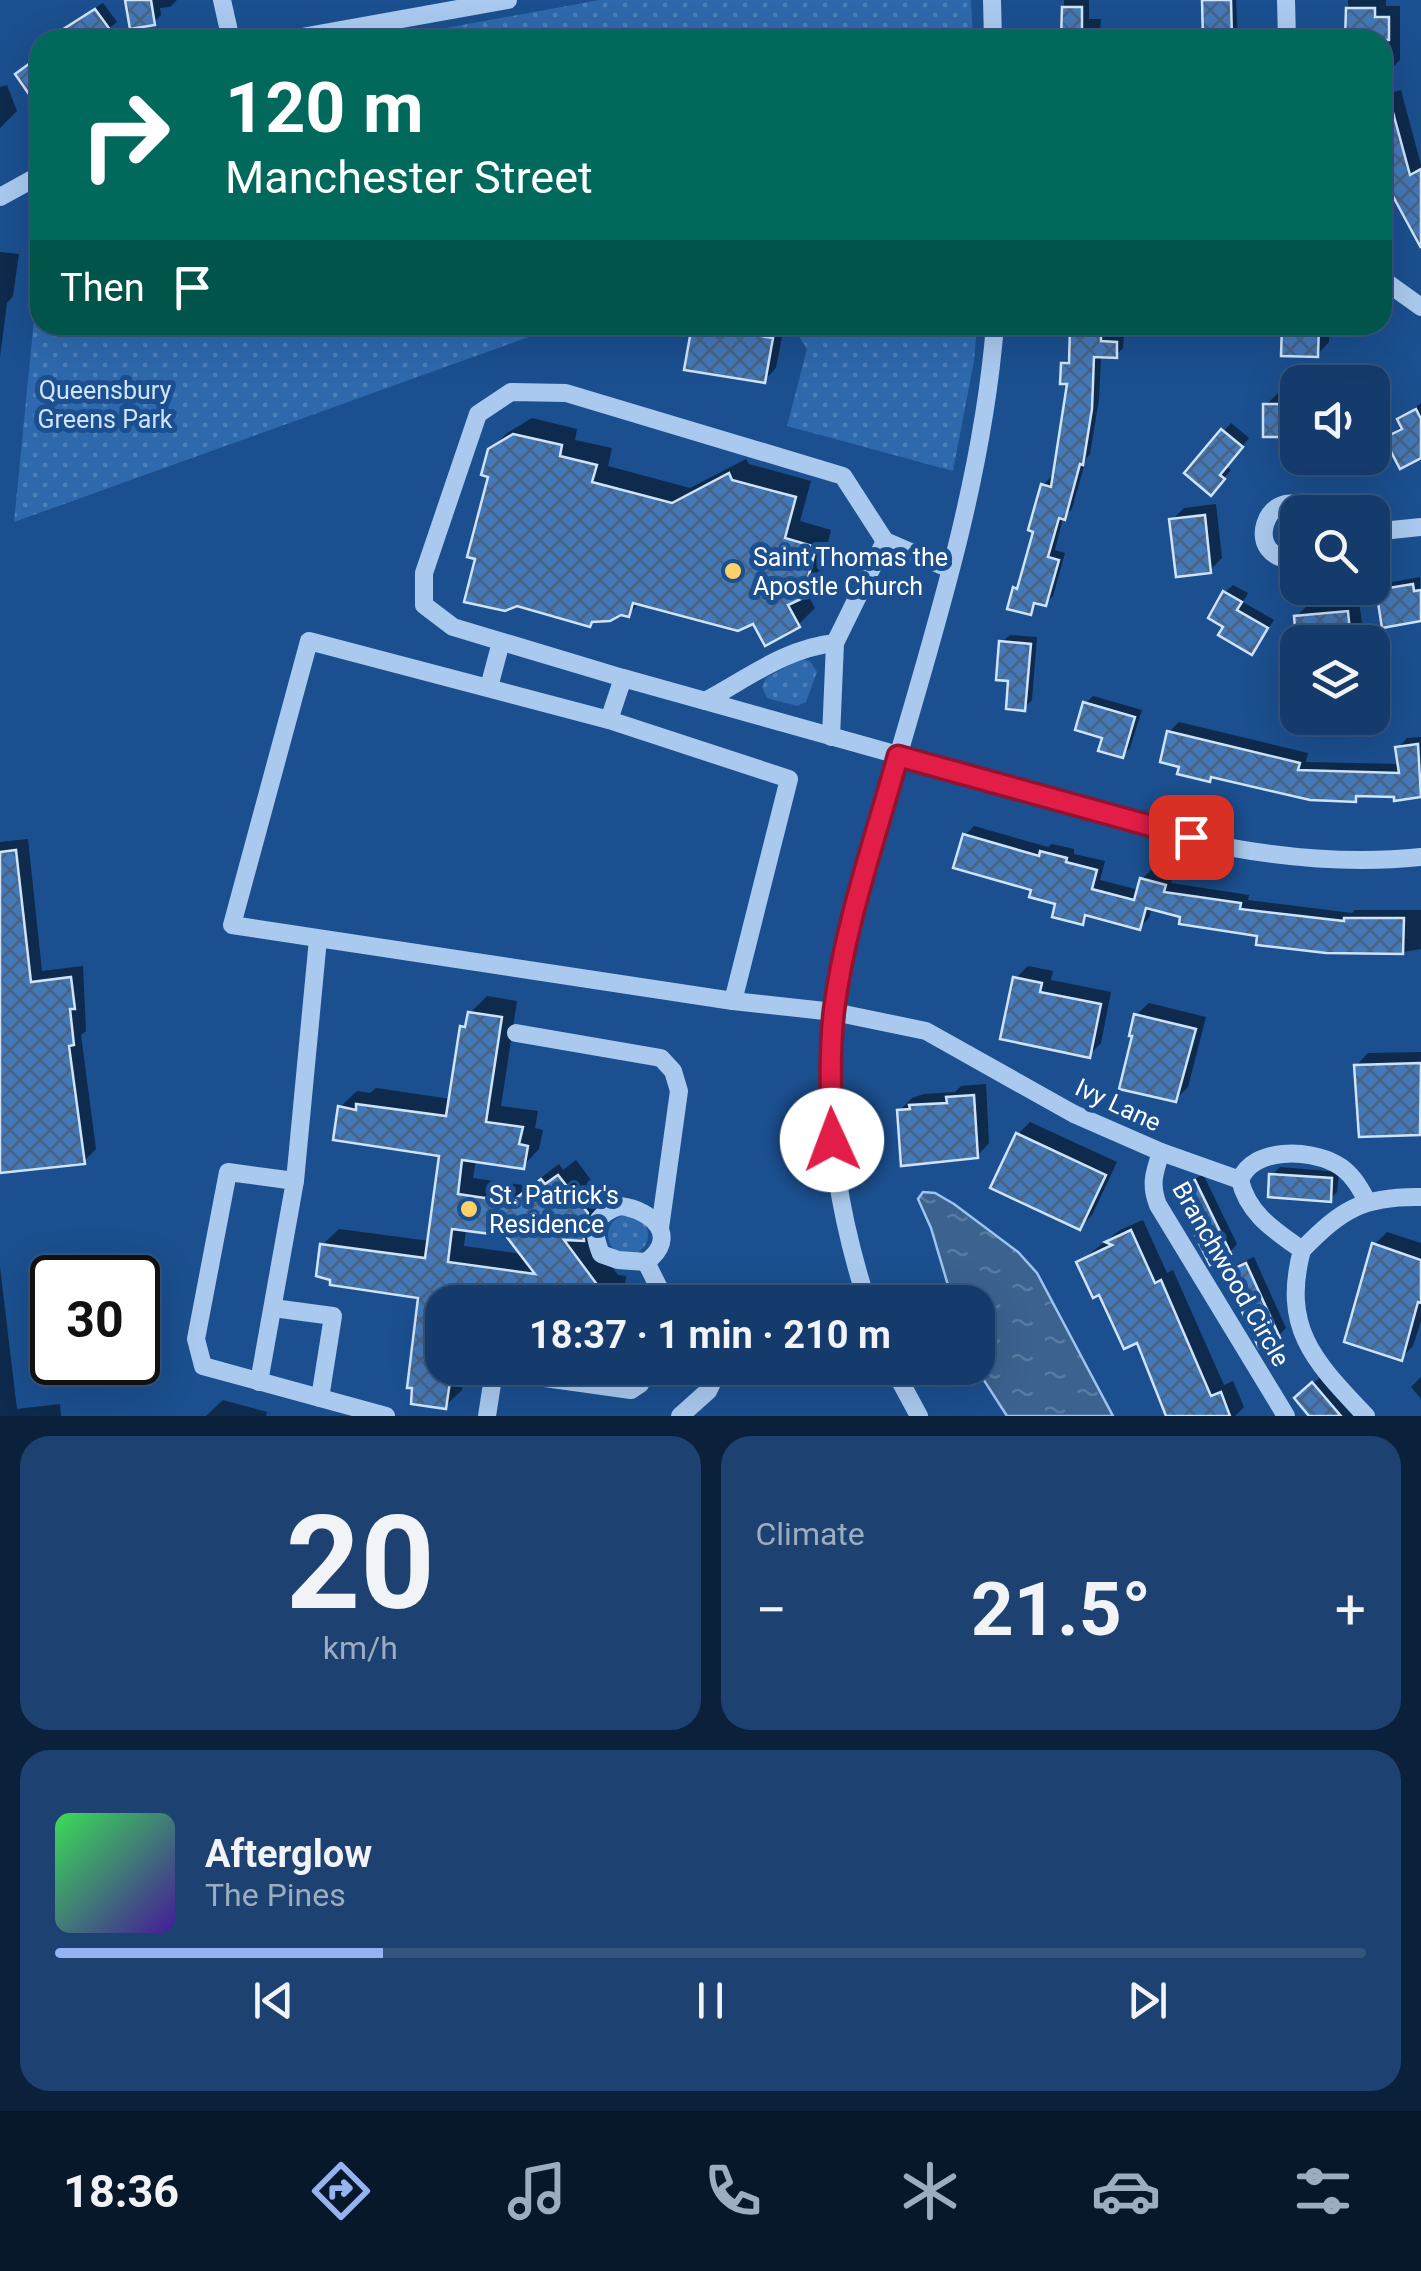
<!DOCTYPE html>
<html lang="en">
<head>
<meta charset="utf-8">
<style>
	body { margin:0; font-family:Roboto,sans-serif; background:#1d4271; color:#f1f3f6; height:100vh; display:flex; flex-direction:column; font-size:38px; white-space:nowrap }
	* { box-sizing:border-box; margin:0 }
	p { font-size:32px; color:#9dadc1 }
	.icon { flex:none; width:55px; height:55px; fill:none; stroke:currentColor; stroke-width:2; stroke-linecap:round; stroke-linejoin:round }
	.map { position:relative; height:1416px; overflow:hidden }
	.sheet { display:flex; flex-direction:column; gap:20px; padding:20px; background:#0b203b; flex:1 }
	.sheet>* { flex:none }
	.top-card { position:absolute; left:30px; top:30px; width:1362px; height:305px; border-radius:30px; box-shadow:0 10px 40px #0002,0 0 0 2px #33557e; background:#00695c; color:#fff; overflow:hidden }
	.controls { position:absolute; left:1280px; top:365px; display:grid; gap:20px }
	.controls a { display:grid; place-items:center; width:110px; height:110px; border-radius:20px; background:#143b6b; box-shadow:0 10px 40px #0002,0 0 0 2px #33557e; font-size:50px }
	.speed { position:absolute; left:30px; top:1255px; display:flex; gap:20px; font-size:50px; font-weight:700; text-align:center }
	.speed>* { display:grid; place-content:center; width:130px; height:130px; border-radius:50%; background:#143b6b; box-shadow:0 10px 40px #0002,0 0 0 2px #33557e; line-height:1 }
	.speed .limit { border:5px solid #111; border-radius:15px; background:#fff; color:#111 }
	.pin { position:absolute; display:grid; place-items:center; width:85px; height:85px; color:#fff; margin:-42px; border-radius:20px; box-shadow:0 5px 15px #0006 }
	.me { position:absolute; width:110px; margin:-55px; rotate:358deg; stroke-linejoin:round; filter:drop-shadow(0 0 8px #0008) }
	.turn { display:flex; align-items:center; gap:35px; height:210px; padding:0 30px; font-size:45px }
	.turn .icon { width:130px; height:130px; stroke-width:2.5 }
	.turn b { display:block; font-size:70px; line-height:85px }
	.then { display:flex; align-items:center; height:95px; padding:0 30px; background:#0003; gap:20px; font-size:38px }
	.big { font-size:75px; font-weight:700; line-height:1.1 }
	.sheet .card { flex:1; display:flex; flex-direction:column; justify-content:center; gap:15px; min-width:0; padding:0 35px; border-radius:30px; background:#1d4271 }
	.sheet .dial { align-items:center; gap:0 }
	.dial b { font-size:130px; line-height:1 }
	.song { display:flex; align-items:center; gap:30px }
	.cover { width:120px; height:120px; border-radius:15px; background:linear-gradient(135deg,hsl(130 70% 55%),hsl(260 70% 35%)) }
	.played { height:10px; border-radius:5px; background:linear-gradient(90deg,#95b2f1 25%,#33557e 25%) }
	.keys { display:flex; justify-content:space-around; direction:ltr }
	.heat { display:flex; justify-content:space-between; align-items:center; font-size:55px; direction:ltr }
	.sheet .tiles { flex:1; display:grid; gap:20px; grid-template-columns:1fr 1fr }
	.card:last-child { grid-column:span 2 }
	.trip { position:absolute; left:425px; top:1285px; width:570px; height:100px; border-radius:30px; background:#143b6b; box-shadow:0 10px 40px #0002,0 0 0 2px #33557e; font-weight:700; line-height:100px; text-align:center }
	.tabs { display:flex; height:160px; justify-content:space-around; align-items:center; background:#08182b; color:#9dadc1 }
	.tabs .icon { width:70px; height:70px }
	.tabs .selected { color:#95b2f1 }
	.tabs b { font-size:45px; color:#f1f3f6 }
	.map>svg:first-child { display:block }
	.grass { fill:url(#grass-dots) }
	.water { fill:url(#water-ripples); stroke:#9cc4f0; stroke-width:2.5 }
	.shadow { fill:#0007; fill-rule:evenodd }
	.building { fill:url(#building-cross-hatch); stroke:#cfe3fa; stroke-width:2.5; fill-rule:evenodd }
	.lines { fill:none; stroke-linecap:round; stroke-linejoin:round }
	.minor { stroke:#a9c9ee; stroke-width:18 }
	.route-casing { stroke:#92132f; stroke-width:25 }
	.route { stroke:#e11d48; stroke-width:18 }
	.poi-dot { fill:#ffd166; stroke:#1b4f8f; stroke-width:4 }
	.labels { text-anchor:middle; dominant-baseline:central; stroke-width:10; stroke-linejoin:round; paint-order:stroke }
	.park-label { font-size:25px; fill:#cfe3fa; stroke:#1b4f8f }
	.poi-label { font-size:25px; fill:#fff; stroke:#1b4f8f; text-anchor:start }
	.street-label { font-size:25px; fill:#fff; stroke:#1b4f8f }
</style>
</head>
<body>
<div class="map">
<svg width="1421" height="1416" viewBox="0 0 1421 1416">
	<defs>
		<pattern id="grass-dots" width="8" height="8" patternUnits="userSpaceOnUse" patternTransform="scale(2.5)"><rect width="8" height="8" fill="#2e69ad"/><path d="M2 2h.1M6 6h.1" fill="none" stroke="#4d80b9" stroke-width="1.8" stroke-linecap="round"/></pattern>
		<pattern id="water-ripples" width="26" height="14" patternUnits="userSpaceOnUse" patternTransform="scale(2.5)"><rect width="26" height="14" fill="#3c6290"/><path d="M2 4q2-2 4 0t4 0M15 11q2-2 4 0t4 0" fill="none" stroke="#597aa1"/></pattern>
		<pattern id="building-cross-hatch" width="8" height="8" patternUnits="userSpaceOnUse" patternTransform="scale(2.5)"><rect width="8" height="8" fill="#4478b7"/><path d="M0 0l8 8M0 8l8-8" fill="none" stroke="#486282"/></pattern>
	</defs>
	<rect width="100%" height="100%" fill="#1b4f8f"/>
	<g class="grass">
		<path d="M600,0H971L973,40H380Z"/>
		<path d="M40,259V325H562L14,522Z"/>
		<path d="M792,325H977L974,361L953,471L787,426L807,349Z"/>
		<path d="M800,659L810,661L817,672L806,702L797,706L767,698L762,687L766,678Z"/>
		<circle cx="628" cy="1235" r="20"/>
	</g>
	<path class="water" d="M923,1192L935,1193L954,1204L1018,1252L1037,1273L1113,1416H1007L976,1368L978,1302H953L931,1228L918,1199Z"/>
	<g class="shadow">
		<path d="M128,0H177L170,7L160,8L161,15L154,22Z"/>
		<path d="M1064,0H1089V19H1101L1099,40H1064Z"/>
		<path d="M1204,0H1236L1238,40H1206Z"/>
		<path d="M1348,0H1386V6H1400V60L1388,72H1382V40H1348Z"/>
		<path d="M103,3L117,22L101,35L104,40H61L57,35L64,27Z"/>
		<path d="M7,85L17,111L0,128V87Z"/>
		<path d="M1401,90L1421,165V231L1382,95Z"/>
		<path d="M0,252L19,254L13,296L7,303L0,357Z"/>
		<path d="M695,325L784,326L776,368L764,381L687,368Z"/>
		<path d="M1072,325H1108L1107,334L1124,335L1123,348L1116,355H1101L1099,399L1090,454L1086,459L1072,509L1063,518L1055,550L1065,553L1053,596L1045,604L1038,602L1030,612L1015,589L1022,582L1036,530L1043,485L1051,477L1055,478L1070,382L1063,364L1072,356Z"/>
		<path d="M1284,325H1330L1329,342L1317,355Z"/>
		<path d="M1278,393H1298V435L1266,405Z"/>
		<path d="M1421,403V455L1387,439L1402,425L1400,420Z"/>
		<path d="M532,418L577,429L575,440L612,448L608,466L690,488L746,459L749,464L811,481L800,521L831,530L819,578L806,592L815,608L798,625L641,602L628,614L491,475L490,450L507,433Z"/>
		<path d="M1231,423L1249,438L1226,466L1231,470L1218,485L1188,473Z"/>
		<path d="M1216,504L1222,558L1210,570L1172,520L1184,508Z"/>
		<path d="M1420,577L1421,619L1379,591L1387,583Z"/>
		<path d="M1233,585L1248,593L1243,602L1274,620L1252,652L1227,626L1225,592Z"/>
		<path d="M1359,600L1363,632L1352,642H1298L1296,617L1308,605Z"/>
		<path d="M1010,635L1037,637L1032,700L1024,708L1011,679L1002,642Z"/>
		<path d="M1093,696L1142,710L1130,748L1122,756L1105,736L1086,703Z"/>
		<path d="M1179,722L1308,753L1306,762L1400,764L1398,748L1407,738L1421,737V795L1396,798V794H1361L1355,799L1182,765L1169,732Z"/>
		<path d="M974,826L1048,847L1052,844L1074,849V854L1105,861L1100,880L1139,890L1142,879L1151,870L1173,876L1171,883L1249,895L1248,900L1352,913L1355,910H1421V949L1403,952L1326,951L1152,907L1149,918L1140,927L1090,914L1082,922L965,835Z"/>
		<path d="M28,839L42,971L83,966L86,1031L81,1035L96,1149L84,1161L0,1171V842Z"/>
		<path d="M1028,966L1053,971L1051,980L1111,992L1101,1043L1089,1055L1016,978Z"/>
		<path d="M487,996L517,1001L501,1106L538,1111L535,1128L543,1130L539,1149L523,1166L476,1159L473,1178L530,1186L559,1164L563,1170L576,1160L603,1196L588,1234L618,1275L626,1276L624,1294L616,1302H534L504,1298L499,1302H442V1368H465L462,1390L445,1406L421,1296L322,1245L339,1229L430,1241L442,1154L340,1107L357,1091L370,1093L376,1088L451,1099L462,1027L469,1020L470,1013ZM466,1228L507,1234L523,1254L464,1246Z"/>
		<path d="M1149,1003L1206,1017L1188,1087L1175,1100L1135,1034L1136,1015Z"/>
		<path d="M1421,1052V1131L1419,1133L1356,1066L1368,1053Z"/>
		<path d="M986,1084L989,1143L977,1156L899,1111L912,1098L924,1094L955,1092L961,1086Z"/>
		<path d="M1030,1122L1117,1162L1092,1215L1080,1227L1018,1134Z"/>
		<path d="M1280,1167L1339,1172L1337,1192L1330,1199L1272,1175Z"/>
		<path d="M1203,1174L1237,1244L1230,1252L1176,1191Z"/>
		<path d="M1143,1220L1167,1273L1173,1270L1224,1385L1233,1381L1244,1407L1235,1416H1168L1138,1340L1079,1262L1120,1230Z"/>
		<path d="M1387,1232L1421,1243V1321L1413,1346L1401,1358L1347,1340L1375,1244Z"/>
		<path d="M1254,1257L1286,1328L1278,1336L1227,1274L1234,1266Z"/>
		<path d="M0,1267L17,1409L60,1404L61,1416H0Z"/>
		<path d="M1321,1377L1353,1416H1312L1305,1390Z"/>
		<path d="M1421,1377V1399L1411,1387Z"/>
		<path d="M223,1400L267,1412L266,1416H206Z"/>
	</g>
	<g class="building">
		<path d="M125,0H151L155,25L130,29Z"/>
		<path d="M1202,0H1231L1232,40H1203Z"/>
		<path d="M1062,7H1082V40H1061Z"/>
		<path d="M1346,8H1375V17H1389V40H1345Z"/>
		<path d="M95,9L111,31L99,40H46Z"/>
		<path d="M40,56V110L15,74Z"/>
		<path d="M1388,94L1410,175L1421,169V248L1382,176V95Z"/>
		<path d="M692,325L773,338L765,383L684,370Z"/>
		<path d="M1282,325H1319L1318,357L1281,356Z"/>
		<path d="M1070,327L1101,328V341L1117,342V358L1094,357L1092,409L1083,465L1080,464L1065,520L1059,518L1048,557L1059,560L1046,606L1034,603L1031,615L1007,609L1013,587L1017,589L1033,532L1028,530L1041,484L1051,487L1067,384H1060L1061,363H1069Z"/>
		<rect x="1263" y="404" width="35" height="33"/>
		<path d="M1416,409L1421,419V458L1400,469L1384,438L1402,429L1397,419Z"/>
		<path d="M1221,429L1243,447L1220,475L1225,479L1211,496L1184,473Z"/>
		<path d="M513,434L562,445L560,456L597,465L592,482L672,503L729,473L732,480L796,497L785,538L816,547L803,598L788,605L800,627L765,646L753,624L738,631L633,603L629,617L621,615L610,621L592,622L590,627L517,606L505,611L464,602L475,559L467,557L488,477L481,475L488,449Z"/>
		<path d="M1205,515L1211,573L1176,577L1169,519Z"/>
		<path d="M1413,584L1414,591L1421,590V621L1382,628L1376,590Z"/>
		<path d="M1223,591L1242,602L1237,610L1268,628L1252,655L1218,635L1223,627L1208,618Z"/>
		<path d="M1348,611L1351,642H1296L1294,616Z"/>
		<path d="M999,641L1031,644L1025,711L1006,709L1008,681L996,680Z"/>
		<path d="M1083,702L1135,717L1123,758L1098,751L1102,738L1075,730Z"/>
		<path d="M1167,731L1300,763L1298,770L1399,773L1395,747L1418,744L1421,797L1394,801V797L1356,796V802L1310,800L1211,777L1210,782L1177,774L1179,767L1160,762Z"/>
		<path d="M963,834L1039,856L1040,851L1067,858L1066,862L1097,870L1092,889L1134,900L1140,878L1166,885L1164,892L1241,903L1240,909L1344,921V918H1404L1403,954L1326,953L1256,945L1257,936L1179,924L1180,917L1146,908L1140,930L1085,915L1083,925L1052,917L1055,904L1029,897L1031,890L953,868Z"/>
		<path d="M16,850L31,982L71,977L75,1009H70L74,1045L69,1046L85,1164L0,1173V852Z"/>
		<path d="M1013,977L1042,983L1040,992L1101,1004L1090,1058L1000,1039Z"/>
		<path d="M468,1012L502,1017L486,1122L523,1127L519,1144L528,1146L524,1169L462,1160L458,1194L511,1202L541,1179L545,1184L558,1175L588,1213L583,1228L584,1241L564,1240L610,1302H442V1368H452L446,1409L411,1404L412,1388H407L418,1298L330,1285V1280L316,1276L320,1244L425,1258L439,1156L333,1140L338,1106L356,1110V1104L446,1116L460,1026L465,1027ZM452,1229L506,1236L535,1274L448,1262Z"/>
		<path d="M1134,1014L1196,1029L1176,1102L1119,1089L1132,1036H1129Z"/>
		<path d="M1421,1063L1420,1135L1359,1137L1354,1065Z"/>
		<path d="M974,1095L978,1158L901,1166L897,1110L910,1109L909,1105L947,1103L946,1097Z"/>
		<path d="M1016,1133L1106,1175L1080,1230L990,1188Z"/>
		<path d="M1269,1174L1332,1178L1331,1202L1268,1197Z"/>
		<path d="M1195,1180L1231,1254L1210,1265L1173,1191Z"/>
		<path d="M1131,1230L1155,1283L1161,1280L1211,1396L1221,1392L1230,1416H1166L1137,1343L1124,1349L1099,1295L1093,1298L1076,1262L1112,1245L1105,1242Z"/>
		<path d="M1372,1243L1421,1260V1303L1418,1302L1402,1361L1344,1342Z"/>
		<path d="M1246,1263L1280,1338L1259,1348L1224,1273Z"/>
		<path d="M1312,1382L1341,1416H1309L1294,1398Z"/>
	</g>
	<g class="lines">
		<g class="minor">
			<path d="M222,0L231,40"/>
			<path d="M992,0L993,40"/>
			<path d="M1286,0L1287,40"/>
			<path d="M285,40L508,0"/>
			<path d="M0,197L40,175"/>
			<path d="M1382,279L1421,307"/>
			<path d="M1372,532L1421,527"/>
			<path d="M1298,559C1239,564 1265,477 1311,512"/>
			<path d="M309,641L609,720L789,779L733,1001L232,925Z"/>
			<path d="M623,678L453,627L424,605V573L478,414L511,392L566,393L843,476L885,541L950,569"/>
			<path d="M489,687L501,642"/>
			<path d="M705,701C748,678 786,648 835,643"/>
			<path d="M609,720L623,678L1227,847C1293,859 1355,864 1421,857"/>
			<path d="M831,737L835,643L885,541"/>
			<path d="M733,1001L834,1012L926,1031L1074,1114L1161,1152L1240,1180"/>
			<path d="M516,1033L661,1058L673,1071L679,1091L660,1228"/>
			<path d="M1161,1152C1154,1173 1150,1185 1158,1205L1286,1416"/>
			<path d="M1240,1180C1248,1214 1274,1230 1302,1250C1281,1329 1315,1362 1366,1416"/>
			<path d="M1240,1180C1253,1147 1309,1149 1336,1164C1351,1172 1359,1186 1367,1201"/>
			<path d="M295,1181L228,1172L196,1339L203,1366L386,1416"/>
			<path d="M620,1206C653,1210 680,1237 646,1262L618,1260L601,1254C591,1229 593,1215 620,1206Z"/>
			<path d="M1302,1250C1342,1209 1363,1196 1421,1197"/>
			<path d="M646,1262L666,1302"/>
			<path d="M867,1302C837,1209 822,1109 834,1011C843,941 865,872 884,805C929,647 982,489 995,325"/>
			<path d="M273,1308L333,1316L320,1398"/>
			<path d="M893,1368L919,1416"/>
			<path d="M259,1382L295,1181L318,939"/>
			<path d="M487,1416L494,1371L631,1390L640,1384L649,1368"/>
			<path d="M680,1416L708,1391L719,1368"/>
		</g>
	</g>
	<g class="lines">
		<g class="route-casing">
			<path id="route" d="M832,1140C831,1097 829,1053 834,1010C845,924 875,839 898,756L1191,837"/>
		</g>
		<use href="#route" class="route"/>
	</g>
	<g class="poi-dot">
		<circle cx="733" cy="571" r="10"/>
		<circle cx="469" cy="1209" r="10"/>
	</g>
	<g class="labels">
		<g class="park-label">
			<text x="105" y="390">Queensbury<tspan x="105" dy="29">Greens Park</tspan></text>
		</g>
		<g class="poi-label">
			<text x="753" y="557">Saint Thomas the<tspan x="753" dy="29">Apostle Church</tspan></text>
			<text x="489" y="1195">St. Patrick's<tspan x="489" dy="29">Residence</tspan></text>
		</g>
		<g class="street-label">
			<text transform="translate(1118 1105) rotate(25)">Ivy Lane</text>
			<text transform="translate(1231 1274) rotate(60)">Branchwood Circle</text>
		</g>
	</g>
</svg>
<div class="controls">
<a><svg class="icon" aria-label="sound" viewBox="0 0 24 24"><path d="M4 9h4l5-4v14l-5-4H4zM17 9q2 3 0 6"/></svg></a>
<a><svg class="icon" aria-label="search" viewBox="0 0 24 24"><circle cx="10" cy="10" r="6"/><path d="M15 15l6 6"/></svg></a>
<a><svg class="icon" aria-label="layers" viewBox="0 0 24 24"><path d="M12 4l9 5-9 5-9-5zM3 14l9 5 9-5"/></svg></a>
</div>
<div class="speed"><div class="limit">30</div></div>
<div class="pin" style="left:1191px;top:837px;background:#d93025"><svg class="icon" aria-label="arrive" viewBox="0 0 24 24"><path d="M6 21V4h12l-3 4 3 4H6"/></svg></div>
<svg class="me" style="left:832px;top:1140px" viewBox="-20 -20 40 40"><circle r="19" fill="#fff"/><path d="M0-13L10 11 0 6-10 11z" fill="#e11d48"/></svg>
<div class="trip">18:37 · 1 min · 210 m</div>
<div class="top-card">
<div class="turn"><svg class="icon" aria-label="right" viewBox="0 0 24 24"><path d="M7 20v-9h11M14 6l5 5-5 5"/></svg><div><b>120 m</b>Manchester Street</div></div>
<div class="then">Then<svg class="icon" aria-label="arrive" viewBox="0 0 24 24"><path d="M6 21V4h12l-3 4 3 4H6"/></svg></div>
</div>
</div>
<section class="sheet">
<div class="tiles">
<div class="card dial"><b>20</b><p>km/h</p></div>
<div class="card"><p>Climate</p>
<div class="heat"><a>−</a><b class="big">21.5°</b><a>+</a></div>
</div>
<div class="card">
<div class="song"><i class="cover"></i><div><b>Afterglow</b><p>The Pines</p></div></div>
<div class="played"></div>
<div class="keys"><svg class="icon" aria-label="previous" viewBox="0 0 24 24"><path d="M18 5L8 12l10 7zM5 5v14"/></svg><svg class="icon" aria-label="pause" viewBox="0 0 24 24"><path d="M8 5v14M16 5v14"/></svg><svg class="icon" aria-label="next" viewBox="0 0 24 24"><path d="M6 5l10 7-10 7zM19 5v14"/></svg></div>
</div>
</div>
</section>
<nav class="tabs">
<b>18:36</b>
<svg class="icon selected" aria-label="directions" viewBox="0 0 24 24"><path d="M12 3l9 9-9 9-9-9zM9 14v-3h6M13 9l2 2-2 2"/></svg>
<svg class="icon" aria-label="music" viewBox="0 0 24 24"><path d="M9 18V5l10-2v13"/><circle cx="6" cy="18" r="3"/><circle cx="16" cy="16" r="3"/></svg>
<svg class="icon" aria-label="phone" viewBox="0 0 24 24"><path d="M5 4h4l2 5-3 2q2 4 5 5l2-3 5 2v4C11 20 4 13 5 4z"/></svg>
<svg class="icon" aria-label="climate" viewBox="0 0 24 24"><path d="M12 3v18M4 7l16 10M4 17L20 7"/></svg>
<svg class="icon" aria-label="car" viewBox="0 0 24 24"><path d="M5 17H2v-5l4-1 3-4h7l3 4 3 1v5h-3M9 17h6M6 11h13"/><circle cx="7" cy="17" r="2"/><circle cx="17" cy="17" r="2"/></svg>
<svg class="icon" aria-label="filters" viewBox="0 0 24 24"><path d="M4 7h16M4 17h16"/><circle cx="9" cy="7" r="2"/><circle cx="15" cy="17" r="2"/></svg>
</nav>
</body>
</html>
